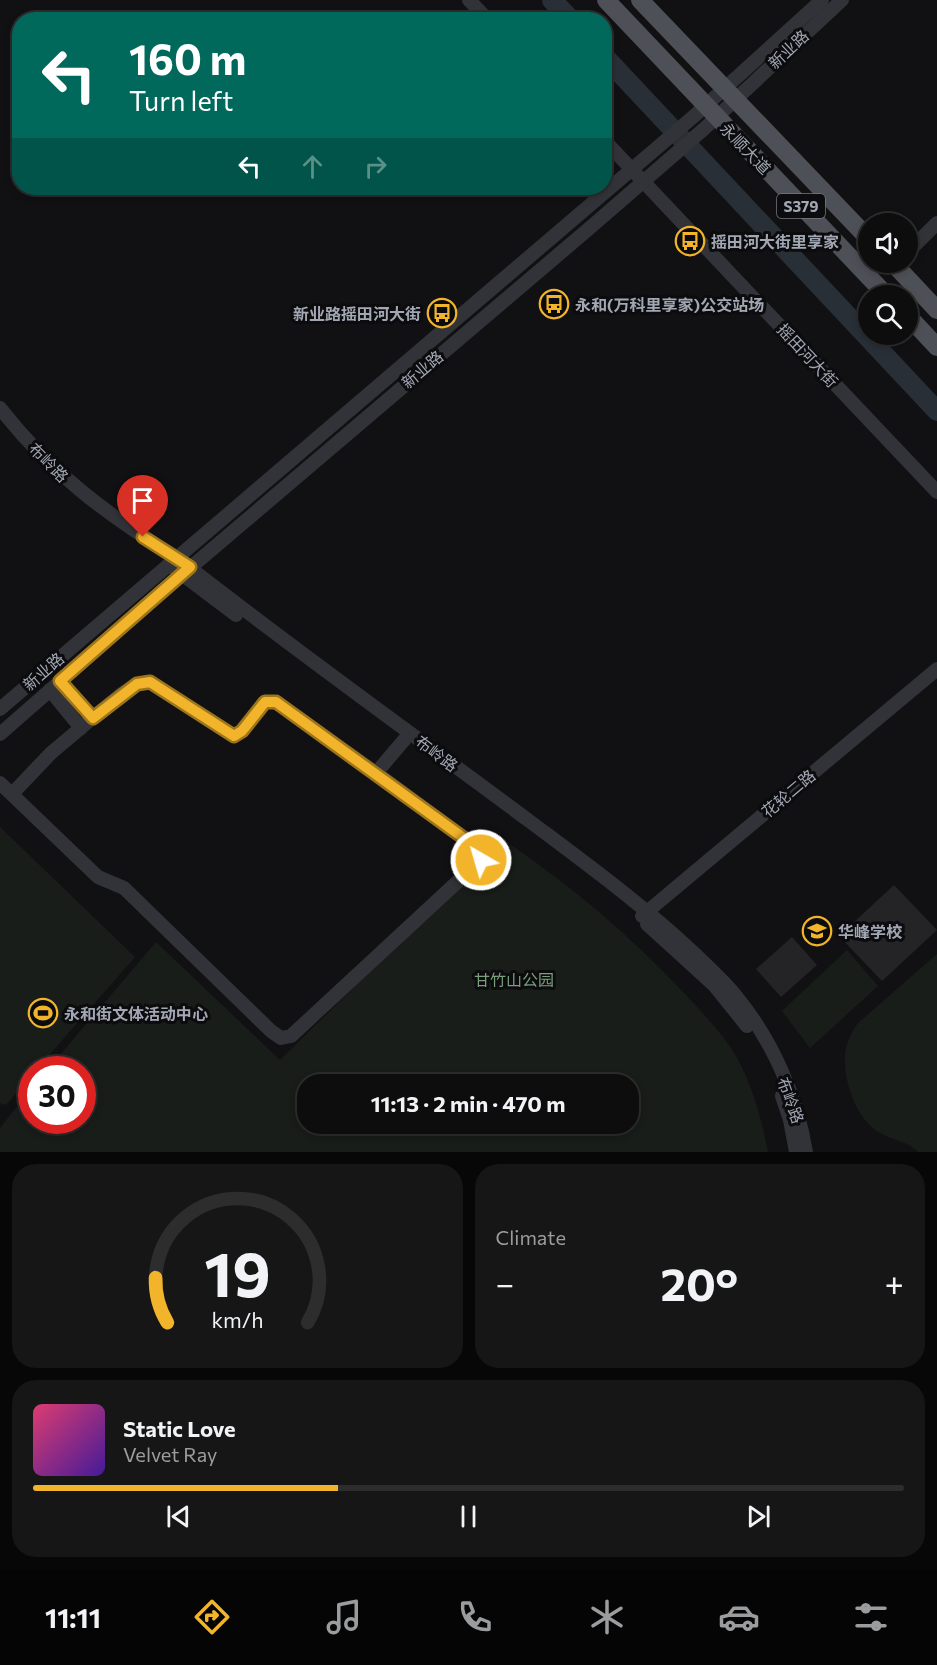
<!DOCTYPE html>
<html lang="en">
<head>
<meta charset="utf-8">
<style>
	body { margin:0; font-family:Commissioner,"Noto Sans SC",sans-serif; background:#161617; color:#f1f3f6; height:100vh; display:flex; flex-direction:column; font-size:22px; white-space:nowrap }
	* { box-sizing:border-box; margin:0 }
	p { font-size:20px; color:#9a9c9e }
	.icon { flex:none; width:33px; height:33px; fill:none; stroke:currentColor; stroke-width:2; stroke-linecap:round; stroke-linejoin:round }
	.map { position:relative; height:1152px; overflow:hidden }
	.drawer { display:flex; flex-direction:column; gap:12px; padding:12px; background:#070708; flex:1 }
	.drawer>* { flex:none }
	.top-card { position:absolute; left:12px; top:12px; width:600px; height:183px; border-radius:24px; box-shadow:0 3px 9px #0003,0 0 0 2px #2d2d2e; background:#00695c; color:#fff; overflow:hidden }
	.fabs { position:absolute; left:858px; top:213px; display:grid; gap:12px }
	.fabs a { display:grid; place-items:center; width:60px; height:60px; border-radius:50%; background:#0d0d0e; box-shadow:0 3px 9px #0003,0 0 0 2px #2d2d2e; font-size:30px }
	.speed { position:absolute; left:18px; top:1056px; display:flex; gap:12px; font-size:30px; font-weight:700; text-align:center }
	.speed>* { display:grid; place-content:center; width:78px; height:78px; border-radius:50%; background:#0d0d0e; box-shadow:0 3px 9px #0003,0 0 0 2px #2d2d2e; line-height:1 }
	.speed .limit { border:9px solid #d22; background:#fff; color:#111 }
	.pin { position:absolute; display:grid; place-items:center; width:51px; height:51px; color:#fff; margin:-62px -26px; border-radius:50% 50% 50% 0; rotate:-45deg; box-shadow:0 0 6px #0007 }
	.pin .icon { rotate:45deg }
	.me { position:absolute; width:66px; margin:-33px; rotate:322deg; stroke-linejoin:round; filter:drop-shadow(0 0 4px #0008) }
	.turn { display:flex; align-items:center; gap:21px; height:126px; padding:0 18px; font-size:27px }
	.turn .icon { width:78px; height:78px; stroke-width:2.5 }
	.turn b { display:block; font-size:42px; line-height:51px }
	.lanes { display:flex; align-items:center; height:57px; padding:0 18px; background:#0003; justify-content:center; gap:30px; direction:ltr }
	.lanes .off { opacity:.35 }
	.big { font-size:45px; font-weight:700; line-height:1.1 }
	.drawer .card { flex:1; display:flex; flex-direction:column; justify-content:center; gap:9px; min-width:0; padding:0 21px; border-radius:24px; background:#161617 }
	.drawer .dial { align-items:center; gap:0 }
	.dial svg { height:156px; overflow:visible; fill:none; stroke:#2d2d2e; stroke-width:7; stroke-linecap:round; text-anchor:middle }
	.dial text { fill:#f1f3f6; stroke:none }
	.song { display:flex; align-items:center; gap:18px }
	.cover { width:72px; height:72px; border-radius:9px; background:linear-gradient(135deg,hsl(340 70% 55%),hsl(260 70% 35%)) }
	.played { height:6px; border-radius:3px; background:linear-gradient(90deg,#f2b42a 35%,#2d2d2e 35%) }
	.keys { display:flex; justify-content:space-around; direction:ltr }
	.heat { display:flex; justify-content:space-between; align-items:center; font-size:33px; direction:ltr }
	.drawer .tiles { flex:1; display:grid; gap:12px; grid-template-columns:1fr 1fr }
	.card:last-child { grid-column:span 2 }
	.trip { position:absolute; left:297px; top:1074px; width:342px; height:60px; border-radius:24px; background:#0d0d0e; box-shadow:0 3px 9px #0003,0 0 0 2px #2d2d2e; font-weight:700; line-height:60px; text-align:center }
	.dock { display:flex; height:96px; justify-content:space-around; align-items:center; background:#050506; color:#9a9c9e }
	.dock .icon { width:42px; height:42px }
	.dock .selected { color:#f2b42a }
	.dock b { font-size:27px; color:#f1f3f6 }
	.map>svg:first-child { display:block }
	.green { fill:#181d19; fill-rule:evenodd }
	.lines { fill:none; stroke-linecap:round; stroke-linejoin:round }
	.river { stroke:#282f36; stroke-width:20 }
	.building { fill:#242427 }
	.minor { stroke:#323338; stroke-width:14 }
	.major { stroke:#4e5057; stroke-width:18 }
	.route-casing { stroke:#9d751b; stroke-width:15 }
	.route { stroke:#f2b42a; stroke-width:10 }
	.labels { text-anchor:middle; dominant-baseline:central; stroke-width:6; stroke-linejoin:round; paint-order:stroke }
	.shield { fill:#0c0c0e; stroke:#757882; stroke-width:1.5 }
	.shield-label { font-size:15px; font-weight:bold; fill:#a2a7b4 }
	.street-label { font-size:16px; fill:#a2a7b4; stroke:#0c0c0e }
	.poi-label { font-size:16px; font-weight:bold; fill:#a2a7b4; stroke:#0c0c0e; text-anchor:start }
	.park-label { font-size:16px; fill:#799f7c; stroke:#0c0c0e }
</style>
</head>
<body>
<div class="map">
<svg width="937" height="1152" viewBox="0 0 937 1152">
	<rect width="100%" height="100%" fill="#111113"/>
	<g class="green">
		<path d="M0,827L135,957L37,1069L32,1070L31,1076L6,1105L0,1103Z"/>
		<path d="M504,840C570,885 630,935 685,994C700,1010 716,1027 729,1045C750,1075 761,1117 768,1152H0V1128L31,1089L32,1120H82V1070L48,1069L156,942L280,1060ZM308,1084H628V1124H308Z"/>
		<path d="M847,950L878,986L810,1048L782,1011Z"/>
		<path d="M937,954V1152H918C910,1142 890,1140 877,1131C856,1117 844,1083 845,1057C845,1045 851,1033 858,1023Z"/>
	</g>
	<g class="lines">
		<g class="river">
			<path d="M552,0L571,20"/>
			<path d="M604,56L937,411"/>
		</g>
	</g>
	<g class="building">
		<path d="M894,885L937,930L882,981L839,936Z"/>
		<path d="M792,937L817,965L781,997L756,969Z"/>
	</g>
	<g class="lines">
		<g class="minor">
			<path d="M469,0L488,20"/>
			<path d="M604,140L937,492"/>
			<path d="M908,252L937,223"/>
			<path d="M0,408C50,472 107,515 176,557C293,649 414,735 532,823C588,865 644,906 695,954C709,968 724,981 736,996C772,1040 797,1096 806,1152"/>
			<path d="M175,569L236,615"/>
			<path d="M60,681L93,718"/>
			<path d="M50,690L81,728"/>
			<path d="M0,709L693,117L822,0"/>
			<path d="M0,734L190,568L592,226L705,128L842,0"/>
			<path d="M0,783L98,877L124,888L271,1031L281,1038L291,1036L481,860L483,852L376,773L405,739"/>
			<path d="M12,794L51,753L120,695L137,684L150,682L234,736L242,731L265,702H276L376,773"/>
			<path d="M642,916L937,669"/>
			<path d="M647,924L714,985L747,1026"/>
			<path d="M782,1096L790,1120L796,1152"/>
		</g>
		<g class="major">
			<path d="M606,0L887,296"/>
			<path d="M640,0L868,238"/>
			<path d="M892,262L937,310"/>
			<path d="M908,316L937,347"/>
		</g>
	</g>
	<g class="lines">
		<g class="route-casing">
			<path id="route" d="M143,537L190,567L60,681L93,718L137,684L150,682L234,736L242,731L265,702H276L483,852L481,860"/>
		</g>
		<use href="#route" class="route"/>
	</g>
	<defs>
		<g id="bus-ring" transform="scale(1.5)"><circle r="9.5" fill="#0c0c0e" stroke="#f2b42a" stroke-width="1.5"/><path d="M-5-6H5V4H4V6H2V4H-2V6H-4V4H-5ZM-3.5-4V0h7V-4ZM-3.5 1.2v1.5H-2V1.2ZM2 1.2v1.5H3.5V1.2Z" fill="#f2b42a"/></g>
		<g id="school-ring" transform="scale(1.5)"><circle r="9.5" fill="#0c0c0e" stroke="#f2b42a" stroke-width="1.5"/><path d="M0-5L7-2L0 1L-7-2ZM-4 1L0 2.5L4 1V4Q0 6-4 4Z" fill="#f2b42a"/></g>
		<g id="stadium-ring" transform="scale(1.5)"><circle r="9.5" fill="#0c0c0e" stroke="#f2b42a" stroke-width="1.5"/><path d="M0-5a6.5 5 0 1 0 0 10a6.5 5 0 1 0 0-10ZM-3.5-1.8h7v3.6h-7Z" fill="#f2b42a"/></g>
	</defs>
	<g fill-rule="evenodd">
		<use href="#bus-ring" x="690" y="241"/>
		<use href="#bus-ring" x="554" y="304"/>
		<use href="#bus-ring" x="442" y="313"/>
		<use href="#school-ring" x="817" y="931"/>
		<use href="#stadium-ring" x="43" y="1013"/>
	</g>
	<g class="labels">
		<rect class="shield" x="777" y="194" width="48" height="24" rx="4.5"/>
		<g class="shield-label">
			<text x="801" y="206">S379</text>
		</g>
		<g class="street-label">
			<text transform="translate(788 49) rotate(-43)">新业路</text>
			<text transform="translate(746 148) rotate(46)">永顺大道</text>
			<text transform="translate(808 355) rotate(47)">摇田河大街</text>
			<text transform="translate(422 369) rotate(-40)">新业路</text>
			<text transform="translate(49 462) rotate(45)">布岭路</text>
			<text transform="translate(43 671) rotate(-41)">新业路</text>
			<text transform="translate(437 753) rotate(37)">布岭路</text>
			<text transform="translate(788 793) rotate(-40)">花轮二路</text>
			<text transform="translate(791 1100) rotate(70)">布岭路</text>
		</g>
		<g class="poi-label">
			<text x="711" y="241">摇田河大街里享家</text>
			<text x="575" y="304">永和(万科里享家)公交站场</text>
			<text x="421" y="313" text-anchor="end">新业路摇田河大街</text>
			<text x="838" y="931">华峰学校</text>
			<text x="64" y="1013">永和街文体活动中心</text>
		</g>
		<g class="park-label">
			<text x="514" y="979">甘竹山公园</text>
		</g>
	</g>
</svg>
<div class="fabs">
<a><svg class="icon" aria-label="sound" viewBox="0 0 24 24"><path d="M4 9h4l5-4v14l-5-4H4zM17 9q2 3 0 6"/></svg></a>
<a><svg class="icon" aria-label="search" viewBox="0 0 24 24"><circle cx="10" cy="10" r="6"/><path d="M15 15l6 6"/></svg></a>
</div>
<div class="speed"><div class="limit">30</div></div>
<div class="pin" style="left:143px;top:537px;background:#d93025"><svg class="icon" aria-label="arrive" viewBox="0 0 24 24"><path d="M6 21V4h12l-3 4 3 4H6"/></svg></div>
<svg class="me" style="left:481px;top:860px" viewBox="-20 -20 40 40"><circle r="17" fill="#f2b42a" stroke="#fff" stroke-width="3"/><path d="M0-11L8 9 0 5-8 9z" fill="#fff"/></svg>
<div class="trip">11:13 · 2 min · 470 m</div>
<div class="top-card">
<div class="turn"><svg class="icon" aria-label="left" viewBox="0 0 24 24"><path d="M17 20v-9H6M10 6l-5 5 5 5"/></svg><div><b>160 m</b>Turn left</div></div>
<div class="lanes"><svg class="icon" aria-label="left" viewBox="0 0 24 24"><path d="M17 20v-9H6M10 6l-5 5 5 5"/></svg><svg class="icon off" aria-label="ahead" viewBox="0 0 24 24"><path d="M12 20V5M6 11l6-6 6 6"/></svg><svg class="icon off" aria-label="right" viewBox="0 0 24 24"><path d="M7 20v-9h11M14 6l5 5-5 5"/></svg></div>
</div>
</div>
<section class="drawer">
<div class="tiles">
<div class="card dial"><svg viewBox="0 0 100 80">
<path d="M14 69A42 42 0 1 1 86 69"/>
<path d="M14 69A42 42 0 0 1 8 46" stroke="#f2b42a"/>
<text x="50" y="56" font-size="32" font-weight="700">19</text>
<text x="50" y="72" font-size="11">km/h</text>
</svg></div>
<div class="card"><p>Climate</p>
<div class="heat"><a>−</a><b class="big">20°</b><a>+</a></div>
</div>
<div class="card">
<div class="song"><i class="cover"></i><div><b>Static Love</b><p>Velvet Ray</p></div></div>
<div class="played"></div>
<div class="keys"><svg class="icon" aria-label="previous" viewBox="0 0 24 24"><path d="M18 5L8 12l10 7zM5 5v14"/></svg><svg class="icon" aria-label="pause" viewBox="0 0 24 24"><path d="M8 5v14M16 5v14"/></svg><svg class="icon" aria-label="next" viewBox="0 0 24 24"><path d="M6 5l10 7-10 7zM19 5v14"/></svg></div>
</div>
</div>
</section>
<nav class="dock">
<b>11:11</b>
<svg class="icon selected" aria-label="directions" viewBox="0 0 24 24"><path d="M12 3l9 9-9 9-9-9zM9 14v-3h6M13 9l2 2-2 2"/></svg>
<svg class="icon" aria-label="music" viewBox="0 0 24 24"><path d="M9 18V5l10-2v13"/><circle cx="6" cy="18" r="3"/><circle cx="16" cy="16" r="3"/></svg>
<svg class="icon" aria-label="phone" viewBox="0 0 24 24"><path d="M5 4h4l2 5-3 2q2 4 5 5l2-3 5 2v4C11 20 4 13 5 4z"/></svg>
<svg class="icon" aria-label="climate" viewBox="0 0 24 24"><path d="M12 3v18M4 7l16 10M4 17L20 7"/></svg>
<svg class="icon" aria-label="car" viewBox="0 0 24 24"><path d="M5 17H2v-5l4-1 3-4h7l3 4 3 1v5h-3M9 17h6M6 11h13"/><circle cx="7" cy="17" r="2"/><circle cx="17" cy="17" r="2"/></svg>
<svg class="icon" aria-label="filters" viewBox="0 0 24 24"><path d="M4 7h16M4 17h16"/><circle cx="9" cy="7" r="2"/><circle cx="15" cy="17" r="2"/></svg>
</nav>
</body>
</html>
